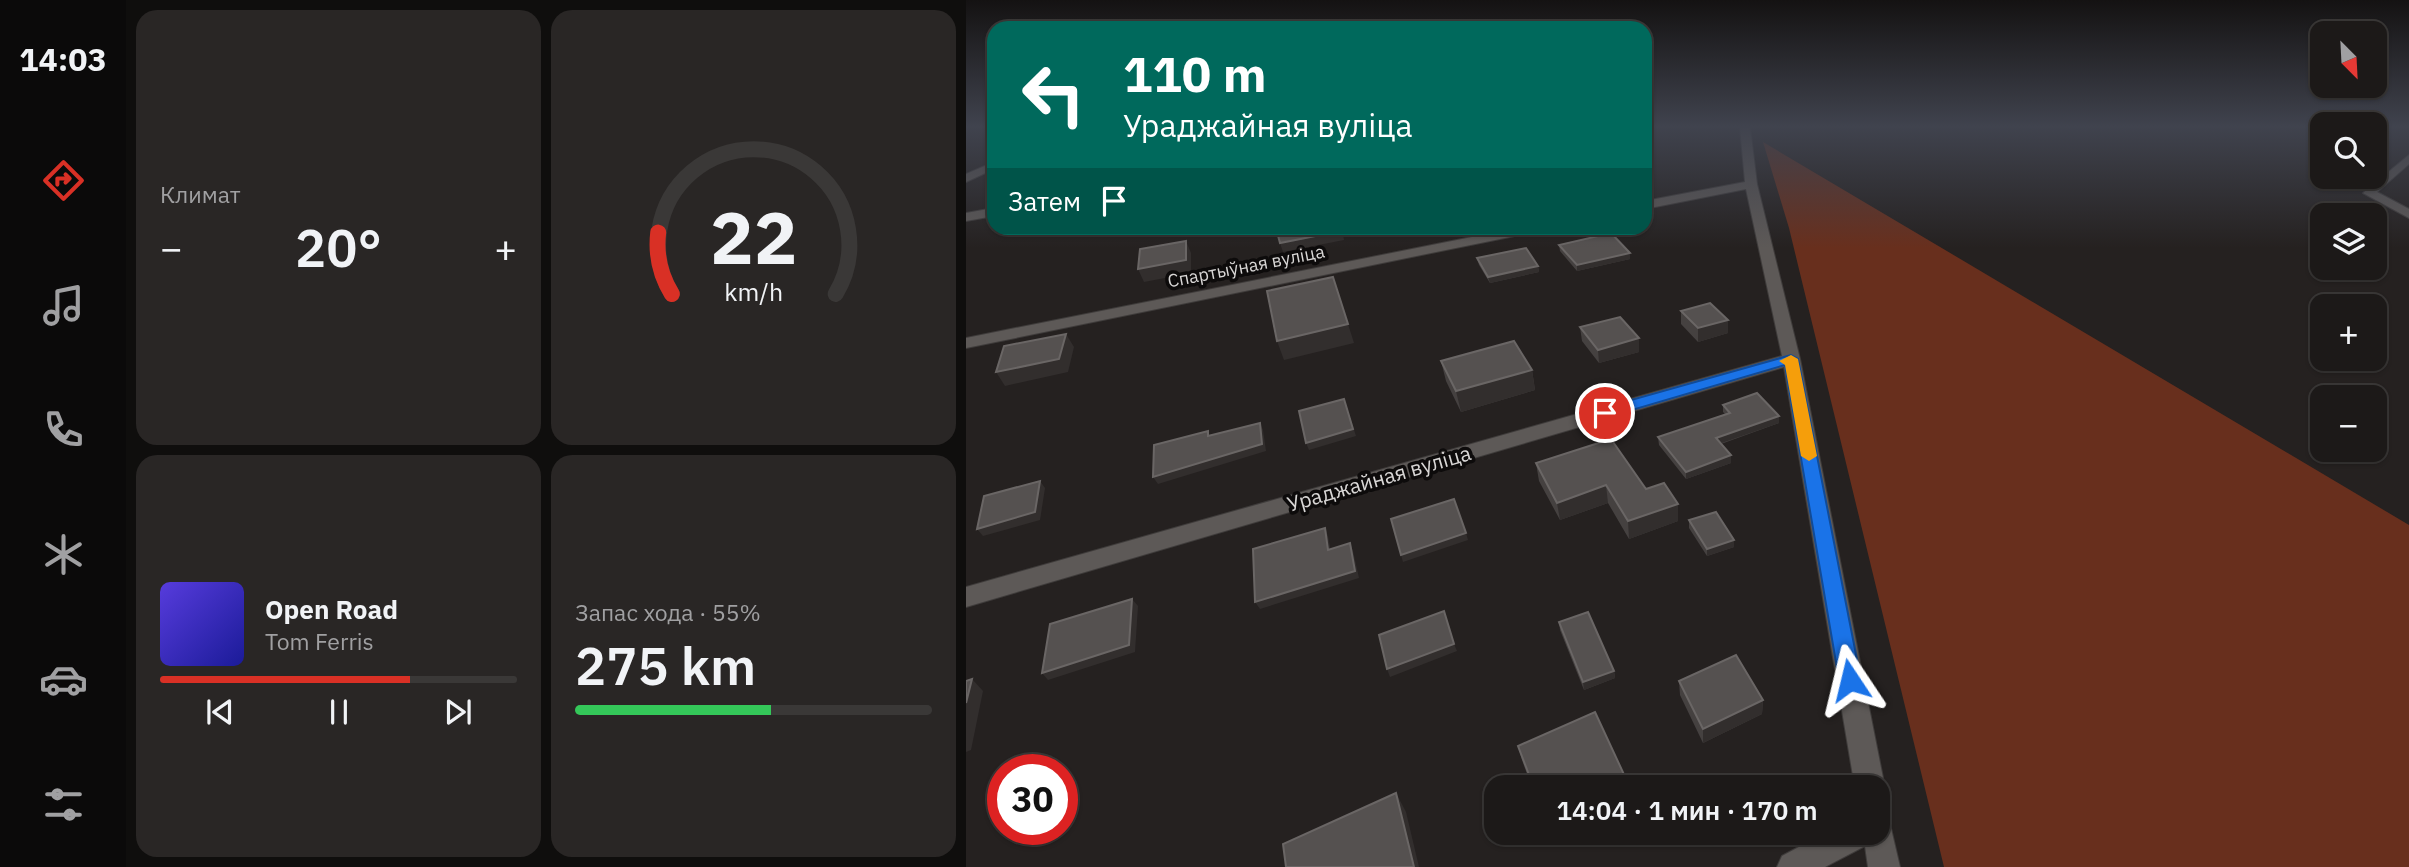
<!DOCTYPE html>
<html lang="ru">
<head>
<meta charset="utf-8">
<style>
	body { margin:0; font-family:"IBM Plex Sans",sans-serif; background:#292625; color:#f1f3f6; height:100vh; display:flex; flex-direction:column; font-size:26px; white-space:nowrap }
	* { box-sizing:border-box; margin:0 }
	p { font-size:23px; color:#a0a0a2 }
	.icon { flex:none; width:38px; height:38px; fill:none; stroke:currentColor; stroke-width:2; stroke-linecap:round; stroke-linejoin:round }
	.map { position:relative; flex:1; overflow:hidden }
	.drawer { display:flex; flex-direction:column; gap:10px; padding:10px; background:#0f0e0d; width:840px }
	.drawer>* { flex:none }
	.guide { position:absolute; left:21px; top:21px; width:665px; height:214px; border-radius:21px; box-shadow:0 2px 5px #0004,0 0 0 2px #3a3837; background:#00695c; color:#fff; overflow:hidden }
	.needle { width:46px; rotate:156deg }
	.controls { position:absolute; left:1344px; top:21px; display:grid; gap:14px }
	.controls a { display:grid; place-items:center; width:77px; height:77px; border-radius:14px; background:#1c1918; box-shadow:0 2px 5px #0004,0 0 0 2px #3a3837; font-size:35px }
	.speed { position:absolute; left:21px; top:754px; display:flex; gap:14px; font-size:35px; font-weight:700; text-align:center }
	.speed>* { display:grid; place-content:center; width:91px; height:91px; border-radius:50%; background:#1c1918; box-shadow:0 2px 5px #0004,0 0 0 2px #3a3837; line-height:1 }
	.speed .limit { border:10px solid #d22; background:#fff; color:#111 }
	.pin { position:absolute; display:grid; place-items:center; width:60px; height:60px; color:#fff; margin:-30px; border:4px solid #fff; border-radius:50%; box-shadow:0 2px 7px #0007 }
	.me { position:absolute; width:77px; margin:-38px; rotate:350deg; stroke-linejoin:round; filter:drop-shadow(0 0 5px #0008) }
	.turn { display:flex; align-items:center; gap:24px; height:147px; padding:0 21px; font-size:32px }
	.turn .icon { width:91px; height:91px; stroke-width:2.5 }
	.turn b { display:block; font-size:49px; line-height:60px }
	.then { display:flex; align-items:center; height:66px; padding:0 21px; background:#0003; gap:14px; font-size:26px }
	.big { font-size:52px; font-weight:600; line-height:1.1 }
	.drawer .widget { flex:1; display:flex; flex-direction:column; justify-content:center; gap:10px; min-width:0; padding:0 24px; border-radius:21px; background:#292625 }
	.drawer .dial { align-items:center; gap:0 }
	.dial svg { height:182px; overflow:visible; fill:none; stroke:#3a3837; stroke-width:7; stroke-linecap:round; text-anchor:middle }
	.dial text { fill:#f1f3f6; stroke:none }
	.song { display:flex; align-items:center; gap:21px }
	.cover { width:84px; height:84px; border-radius:10px; background:linear-gradient(135deg,hsl(250 70% 55%),hsl(240 70% 35%)) }
	.played { height:7px; border-radius:4px; background:linear-gradient(90deg,#d93025 70%,#3a3837 70%) }
	.keys { display:flex; justify-content:space-around; direction:ltr }
	.heat { display:flex; justify-content:space-between; align-items:center; font-size:38px; direction:ltr }
	.charge { height:10px; border-radius:5px; background:linear-gradient(90deg,#34c759 55%,#3a3837 0) }
	.drawer .tiles { flex:1; display:grid; gap:10px; grid-template-columns:repeat(2,1fr) }
	.trip { position:absolute; left:518px; top:775px; width:406px; height:70px; border-radius:21px; background:#1c1918; box-shadow:0 2px 5px #0004,0 0 0 2px #3a3837; font-weight:600; line-height:70px; text-align:center }
	main { display:flex; flex:1; min-height:0 }
	.dock { display:flex; flex-direction:column; width:126px; justify-content:space-around; align-items:center; background:#0b0a0a; color:#a0a0a2 }
	.dock .icon { width:49px; height:49px }
	.dock .active { color:#d93025 }
	.dock b { font-size:32px; color:#f1f3f6 }
	.map>svg:first-child { display:block }
	.green { fill:#682f1d }
	.lines { fill:none; stroke-linecap:round; stroke-linejoin:round }
	.minor-casing { stroke:#3f3c3b; stroke-width:2 }
	.minor { fill:#5d5957; fill-rule:evenodd }
	.wall { fill:#454140 }
	.shaded-wall { fill:#322e2d }
	.building { fill:#555150; stroke:#6a6665; stroke-width:2 }
	.route { fill:#1a73e8; stroke:#114b97; stroke-width:2 }
	.slow { fill:#f59e0b }
	.labels { text-anchor:middle; dominant-baseline:central; stroke-width:7; stroke-linejoin:round; paint-order:stroke }
	.far-street-label { font-size:18px; fill:#d9d7d6; stroke:#0d0b0b }
	.street-label { font-size:21px; fill:#d9d7d6; stroke:#0d0b0b }
</style>
</head>
<body>
<main>
<nav class="dock">
<b>14:03</b>
<svg class="icon active" aria-label="directions" viewBox="0 0 24 24"><path d="M12 3l9 9-9 9-9-9zM9 14v-3h6M13 9l2 2-2 2"/></svg>
<svg class="icon" aria-label="music" viewBox="0 0 24 24"><path d="M9 18V5l10-2v13"/><circle cx="6" cy="18" r="3"/><circle cx="16" cy="16" r="3"/></svg>
<svg class="icon" aria-label="phone" viewBox="0 0 24 24"><path d="M5 4h4l2 5-3 2q2 4 5 5l2-3 5 2v4C11 20 4 13 5 4z"/></svg>
<svg class="icon" aria-label="climate" viewBox="0 0 24 24"><path d="M12 3v18M4 7l16 10M4 17L20 7"/></svg>
<svg class="icon" aria-label="car" viewBox="0 0 24 24"><path d="M5 17H2v-5l4-1 3-4h7l3 4 3 1v5h-3M9 17h6M6 11h13"/><circle cx="7" cy="17" r="2"/><circle cx="17" cy="17" r="2"/></svg>
<svg class="icon" aria-label="filters" viewBox="0 0 24 24"><path d="M4 7h16M4 17h16"/><circle cx="9" cy="7" r="2"/><circle cx="15" cy="17" r="2"/></svg>
</nav>
<section class="drawer">
<div class="tiles">
<div class="widget"><p>Климат</p>
<div class="heat"><a>−</a><b class="big">20°</b><a>+</a></div>
</div>
<div class="widget dial"><svg viewBox="0 0 100 80">
<path d="M14 69A42 42 0 1 1 86 69"/>
<path d="M14 69A42 42 0 0 1 8 42" stroke="#d93025"/>
<text x="50" y="56" font-size="32" font-weight="700">22</text>
<text x="50" y="72" font-size="11">km/h</text>
</svg></div>
<div class="widget">
<div class="song"><i class="cover"></i><div><b>Open Road</b><p>Tom Ferris</p></div></div>
<div class="played"></div>
<div class="keys"><svg class="icon" aria-label="previous" viewBox="0 0 24 24"><path d="M18 5L8 12l10 7zM5 5v14"/></svg><svg class="icon" aria-label="pause" viewBox="0 0 24 24"><path d="M8 5v14M16 5v14"/></svg><svg class="icon" aria-label="next" viewBox="0 0 24 24"><path d="M6 5l10 7-10 7zM19 5v14"/></svg></div>
</div>
<div class="widget"><p>Запас хода · 55%</p><b class="big">275 km</b><div class="charge"></div></div>
</div>
</section>
<div class="map">
<svg width="1443" height="867" viewBox="0 0 1443 867">
	<rect width="100%" height="100%" fill="#252120"/>
	<path class="green" d="M797,142L1443,525V867H978L823,228Z"/>
	<g class="lines">
		<g class="minor-casing">
			<g id="minor">
				<path d="M774,127H784L791,184L834,359L919,788L914,798L912,799V788H889L818,367L0,607V587L816,356L780,189L679,209V201L779,182Z"/>
				<path d="M1443,155V164L1411,192L1443,209V218L1397,193Z"/>
				<path d="M28,162V169L0,182V174Z"/>
				<path d="M28,208V216L0,221V213Z"/>
				<path d="M551,228H575L568,232L0,348V338Z"/>
				<path d="M912,816L923,820L934,867H902L899,846L859,867H811L816,856L859,833H912Z"/>
			</g>
		</g>
		<use href="#minor" class="minor"/>
	</g>
	<g class="wall">
		<path d="M593,245L664,253V259L611,271L594,251Z"/>
		<path d="M511,258L572,266L573,272L524,283L513,265Z"/>
		<path d="M715,311L762,320V333L732,342L715,324Z"/>
		<path d="M614,327L673,352L633,363L616,341Z"/>
		<path d="M475,361L566,370L569,390L495,412L480,381Z"/>
		<path d="M757,405L813,423L755,444L765,455V463L720,479L693,445L692,437L759,414L757,412Z"/>
		<path d="M570,463L680,489L712,521L663,539L642,503L594,520L573,481Z"/>
		<path d="M723,520L768,547L741,556L723,528Z"/>
		<path d="M593,622L648,671L649,678L618,690L594,630Z"/>
		<path d="M713,681L797,700L796,714L737,743L714,695Z"/>
		<path d="M552,746L661,781L662,788H566L556,760Z"/>
	</g>
	<g class="shaded-wall">
		<path d="M375,228H376L378,240L317,252L314,243Z"/>
		<path d="M220,241L225,253V273L178,282L172,269Z"/>
		<path d="M664,253V259L611,271V265Z"/>
		<path d="M572,266L573,272L524,283L522,277Z"/>
		<path d="M762,320V333L732,342V328Z"/>
		<path d="M382,324L388,343L318,360L311,341Z"/>
		<path d="M100,334L108,347L102,372L39,386L30,372Z"/>
		<path d="M673,338V352L633,363L632,350Z"/>
		<path d="M566,370L569,390L495,412L490,391Z"/>
		<path d="M378,399L390,436L343,450L340,443Z"/>
		<path d="M813,416V423L750,445V438Z"/>
		<path d="M294,423L297,430L300,451L192,484L187,477Z"/>
		<path d="M765,455V463L720,479V472Z"/>
		<path d="M74,481L79,488L74,520L17,536L11,529Z"/>
		<path d="M640,485L642,503L594,520L591,503Z"/>
		<path d="M712,504V521L663,539L662,521Z"/>
		<path d="M359,528L362,536L366,557L362,550Z"/>
		<path d="M500,533L502,540L437,562L435,555Z"/>
		<path d="M768,540V547L741,556V549Z"/>
		<path d="M384,543L387,551L393,578L294,609L289,602Z"/>
		<path d="M166,599L172,606L169,652L82,680L76,673Z"/>
		<path d="M488,644L491,651L424,677L421,669Z"/>
		<path d="M648,671L649,678L618,690L617,682Z"/>
		<path d="M6,679L17,691L5,750L0,752V703Z"/>
		<path d="M797,700L796,714L737,743V729Z"/>
		<path d="M661,781L662,788H649Z"/>
		<path d="M430,793L440,812L453,867H448Z"/>
	</g>
	<g class="building">
		<path d="M310,228H375V231L314,243Z"/>
		<path d="M645,233L664,253L611,265L593,245Z"/>
		<path d="M220,241V260L172,269L174,249Z"/>
		<path d="M560,248L572,266L522,277L511,258Z"/>
		<path d="M367,277L382,324L311,341L301,291Z"/>
		<path d="M744,303L762,320L732,328L715,311Z"/>
		<path d="M654,317L673,338L632,350L614,327Z"/>
		<path d="M100,334L93,359L30,372L38,346Z"/>
		<path d="M548,341L566,370L490,391L475,361Z"/>
		<path d="M791,393L813,416L750,438L765,455L720,472L692,437L764,413L757,405Z"/>
		<path d="M378,399L387,429L340,443L333,411Z"/>
		<path d="M294,423L296,444L187,477L188,445L242,431V436Z"/>
		<path d="M645,439L680,489L698,483L712,504L662,521L640,485L591,503L570,463Z"/>
		<path d="M74,481L69,512L11,529L18,496Z"/>
		<path d="M488,499L500,533L435,555L425,519Z"/>
		<path d="M750,512L768,540L741,549L723,520Z"/>
		<path d="M359,528L362,550L384,543L389,571L289,602L287,549Z"/>
		<path d="M166,599L163,645L76,673L84,624Z"/>
		<path d="M478,611L488,644L421,669L413,635Z"/>
		<path d="M622,612L648,671L617,682L593,622Z"/>
		<path d="M770,655L797,700L737,729L713,681Z"/>
		<path d="M6,679L0,703V681Z"/>
		<path d="M629,712L661,781L649,788H568L552,746Z"/>
		<path d="M430,793L448,867H320L317,844Z"/>
	</g>
	<linearGradient id="sky" x2="0" y2="1"><stop stop-color="#141212"/><stop offset="0.51" stop-color="#40434e"/><stop offset="1" stop-color="#40434e" stop-opacity="0"/></linearGradient>
	<rect width="1443" height="248" fill="url(#sky)"/>
	<path class="route" d="M825,355L832,359L895,680L892,687L884,690L876,687L873,680L819,365L639,418L631,413L633,409Z"/>
	<path class="slow" d="M825,355L832,359L851,456L843,461L835,456L819,365L813,361Z"/>
	<g class="labels">
		<g class="far-street-label">
			<text transform="translate(280 266) rotate(-11)">Спартыўная вуліца</text>
		</g>
		<g class="street-label">
			<text transform="translate(413 478) rotate(-16)">Ураджайная вуліца</text>
		</g>
	</g>
</svg>
<div class="controls">
<a><svg class="needle" viewBox="-14 -14 28 28"><path d="M0-13l5 13h-10z" fill="#e53935"/><path d="M0 13l5-13h-10z" fill="#a0a0a2"/></svg></a>
<a><svg class="icon" aria-label="search" viewBox="0 0 24 24"><circle cx="10" cy="10" r="6"/><path d="M15 15l6 6"/></svg></a>
<a><svg class="icon" aria-label="layers" viewBox="0 0 24 24"><path d="M12 4l9 5-9 5-9-5zM3 14l9 5 9-5"/></svg></a>
<a>+</a>
<a>−</a>
</div>
<div class="speed"><div class="limit">30</div></div>
<div class="pin" style="left:639px;top:413px;background:#d93025"><svg class="icon" aria-label="arrive" viewBox="0 0 24 24"><path d="M6 21V4h12l-3 4 3 4H6"/></svg></div>
<svg class="me" style="left:884px;top:680px" viewBox="-20 -20 40 40"><path d="M0-17L14 15 0 8-14 15z" fill="#1a73e8" stroke="#fff" stroke-width="4"/></svg>
<div class="trip">14:04 · 1 мин · 170 m</div>
<div class="guide">
<div class="turn"><svg class="icon" aria-label="left" viewBox="0 0 24 24"><path d="M17 20v-9H6M10 6l-5 5 5 5"/></svg><div><b>110 m</b>Ураджайная вуліца</div></div>
<div class="then">Затем<svg class="icon" aria-label="arrive" viewBox="0 0 24 24"><path d="M6 21V4h12l-3 4 3 4H6"/></svg></div>
</div>
</div>
</main>
</body>
</html>
